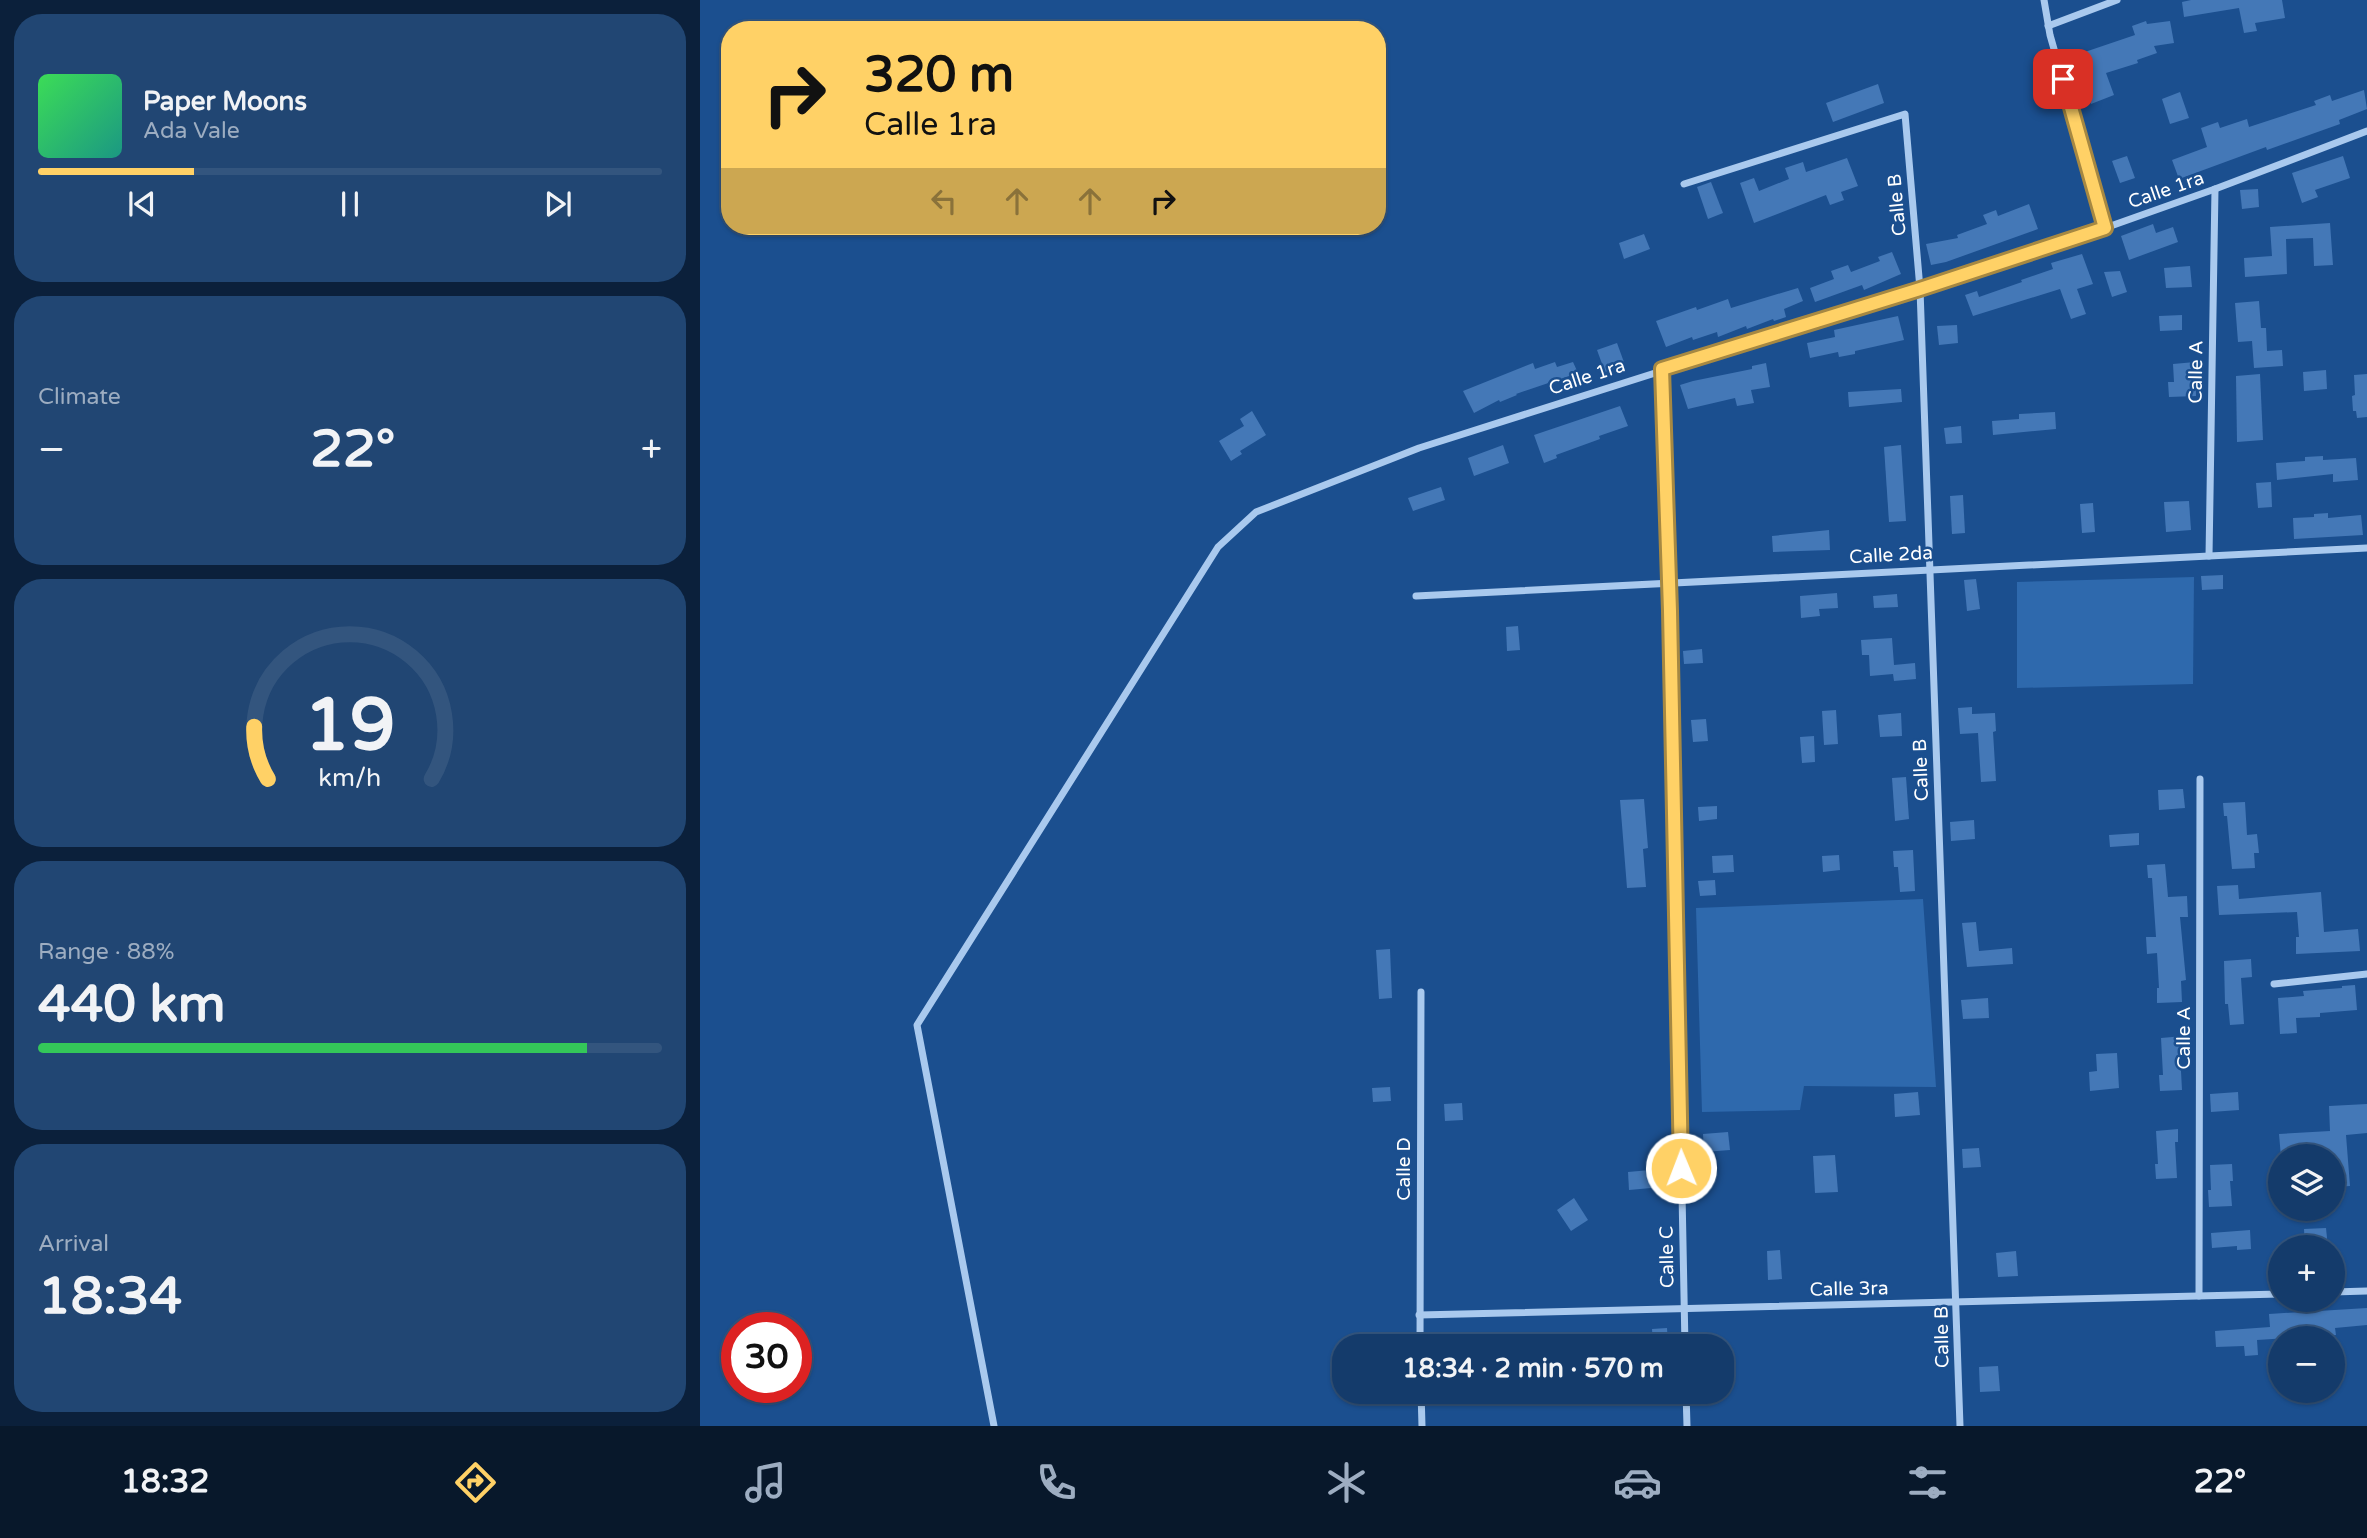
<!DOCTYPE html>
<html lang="en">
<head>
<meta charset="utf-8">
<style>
	body { margin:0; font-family:"Varela Round",sans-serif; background:#214673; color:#f1f3f6; height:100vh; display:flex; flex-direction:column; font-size:26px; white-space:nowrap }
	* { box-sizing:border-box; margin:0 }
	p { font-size:23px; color:#9dadc1 }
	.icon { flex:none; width:38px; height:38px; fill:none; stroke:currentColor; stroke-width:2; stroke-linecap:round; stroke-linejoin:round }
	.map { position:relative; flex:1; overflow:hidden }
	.drawer { display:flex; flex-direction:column; gap:14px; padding:14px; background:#0b203b; width:700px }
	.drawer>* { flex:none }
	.banner { position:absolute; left:21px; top:21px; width:665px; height:214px; border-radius:28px; box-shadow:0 2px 5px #0004,0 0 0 2px #33557e; background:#ffd166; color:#111; overflow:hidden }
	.tools { position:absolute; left:1568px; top:1144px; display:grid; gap:14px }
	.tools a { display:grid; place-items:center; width:77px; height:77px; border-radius:50%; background:#143b6b; box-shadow:0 2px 5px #0004,0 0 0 2px #33557e; font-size:35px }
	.speed { position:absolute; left:21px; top:1312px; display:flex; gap:14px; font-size:35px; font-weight:700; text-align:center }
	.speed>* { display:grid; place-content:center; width:91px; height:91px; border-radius:50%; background:#143b6b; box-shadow:0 2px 5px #0004,0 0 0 2px #33557e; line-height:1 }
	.speed .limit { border:10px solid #d22; background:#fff; color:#111 }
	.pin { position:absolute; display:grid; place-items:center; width:60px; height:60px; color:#fff; margin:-30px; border-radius:14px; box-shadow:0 4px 10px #0006 }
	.me { position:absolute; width:77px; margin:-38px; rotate:359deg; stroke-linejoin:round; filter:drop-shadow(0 0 5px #0008) }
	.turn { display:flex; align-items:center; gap:24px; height:147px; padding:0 28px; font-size:32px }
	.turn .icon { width:91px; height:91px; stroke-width:2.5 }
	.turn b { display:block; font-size:49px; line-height:60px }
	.lanes { display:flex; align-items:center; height:66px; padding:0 28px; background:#0003; justify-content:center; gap:35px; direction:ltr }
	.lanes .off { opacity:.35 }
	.big { font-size:52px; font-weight:700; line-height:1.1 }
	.drawer .card { flex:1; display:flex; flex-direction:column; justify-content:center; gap:10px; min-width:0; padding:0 24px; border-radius:28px; background:#214673 }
	.drawer .dial { align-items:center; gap:0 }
	.dial svg { height:182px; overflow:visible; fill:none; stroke:#33557e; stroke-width:7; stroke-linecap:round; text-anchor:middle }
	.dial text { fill:#f1f3f6; stroke:none }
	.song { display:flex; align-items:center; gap:21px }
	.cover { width:84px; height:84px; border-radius:10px; background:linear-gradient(135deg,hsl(130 70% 55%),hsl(170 70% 35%)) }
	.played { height:7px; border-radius:4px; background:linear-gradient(90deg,#ffd166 25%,#33557e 25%) }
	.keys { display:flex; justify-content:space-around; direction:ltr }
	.heat { display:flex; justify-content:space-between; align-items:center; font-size:38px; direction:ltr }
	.charge { height:10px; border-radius:5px; background:linear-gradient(90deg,#34c759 88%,#33557e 0) }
	.trip { position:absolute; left:632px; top:1334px; width:402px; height:70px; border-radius:28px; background:#143b6b; box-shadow:0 2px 5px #0004,0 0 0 2px #33557e; font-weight:700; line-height:70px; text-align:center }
	.tabs { display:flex; height:112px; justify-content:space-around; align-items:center; background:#08182b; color:#9dadc1 }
	.tabs .icon { width:49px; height:49px }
	.tabs .selected { color:#ffd166 }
	.tabs b { font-size:32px; color:#f1f3f6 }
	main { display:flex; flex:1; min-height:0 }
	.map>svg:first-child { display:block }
	.green { fill:#2e69ad }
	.building { fill:#4478b7 }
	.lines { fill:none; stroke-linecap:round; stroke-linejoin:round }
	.street { stroke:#a9c9ee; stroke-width:7 }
	.route-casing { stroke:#a68842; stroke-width:18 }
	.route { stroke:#ffd166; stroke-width:12 }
	.labels { text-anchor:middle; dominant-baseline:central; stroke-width:5; stroke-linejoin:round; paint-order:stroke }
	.street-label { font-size:19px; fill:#fff; stroke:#1b4f8f }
</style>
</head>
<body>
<main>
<section class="drawer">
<div class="card">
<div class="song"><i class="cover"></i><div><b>Paper Moons</b><p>Ada Vale</p></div></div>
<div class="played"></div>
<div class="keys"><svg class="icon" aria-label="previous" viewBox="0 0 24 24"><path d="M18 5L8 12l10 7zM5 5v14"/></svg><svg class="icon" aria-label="pause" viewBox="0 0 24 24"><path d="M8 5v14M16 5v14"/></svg><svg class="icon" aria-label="next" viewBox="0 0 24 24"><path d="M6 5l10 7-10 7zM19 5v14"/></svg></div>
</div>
<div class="card"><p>Climate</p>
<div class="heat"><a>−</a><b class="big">22°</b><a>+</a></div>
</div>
<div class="card dial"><svg viewBox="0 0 100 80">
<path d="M14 69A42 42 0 1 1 86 69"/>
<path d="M14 69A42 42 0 0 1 8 46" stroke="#ffd166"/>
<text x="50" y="56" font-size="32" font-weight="700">19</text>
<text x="50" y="72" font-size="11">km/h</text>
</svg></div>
<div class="card"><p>Range · 88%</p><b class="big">440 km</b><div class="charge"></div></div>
<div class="card"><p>Arrival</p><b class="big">18:34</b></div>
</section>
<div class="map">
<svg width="1667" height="1426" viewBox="0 0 1667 1426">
	<rect width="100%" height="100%" fill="#1b4f8f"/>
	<g class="green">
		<path d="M1494,577L1493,684L1317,688V582Z"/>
		<path d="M1223,899L1236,1087L1104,1086L1100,1110L1002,1112L996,908Z"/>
	</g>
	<g class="building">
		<path d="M1491,0H1582L1585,18L1555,23L1557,31L1544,33L1539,8L1484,17L1482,2Z"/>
		<path d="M1446,21L1447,24L1470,21L1474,43L1454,46L1457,53L1437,60L1438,63L1406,73L1414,95L1391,104L1376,55L1435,35L1432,26Z"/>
		<path d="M1178,84L1184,103L1133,122L1126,103Z"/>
		<path d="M1664,90L1667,109L1639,120L1640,124L1567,150L1566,147L1479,179L1472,160L1507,147L1501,128L1518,122L1520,128L1547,119L1549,127L1616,105L1614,101L1630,95L1632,101Z"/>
		<path d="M1480,92L1489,118L1470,124L1462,99Z"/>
		<path d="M1427,156L1435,178L1420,183L1412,161Z"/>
		<path d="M1643,156L1650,178L1615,190L1618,197L1602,203L1592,173Z"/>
		<path d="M1147,158L1158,186L1141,192L1144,200L1130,205L1126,195L1054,223L1040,183L1054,178L1059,191L1089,179L1085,168L1103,162L1106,172Z"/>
		<path d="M1011,182L1023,213L1008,219L997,187Z"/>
		<path d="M1558,189L1559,207L1542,209L1540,190Z"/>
		<path d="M1329,204L1338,229L1246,262L1231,265L1226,244L1258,238L1257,235L1287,224L1283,215L1296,210L1298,216Z"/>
		<path d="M1630,223L1633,265L1614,266L1613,238L1586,239L1587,274L1545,277L1544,258L1572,256L1570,227Z"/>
		<path d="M1453,224L1456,233L1473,227L1478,242L1429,260L1421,236Z"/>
		<path d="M944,234L950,249L924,259L919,243Z"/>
		<path d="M1192,252L1201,274L1164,290L1162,285L1115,302L1110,288L1134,279L1131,271L1148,265L1151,272L1180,261L1178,257Z"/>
		<path d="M1382,254L1393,284L1377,289L1386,314L1371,319L1360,289L1273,316L1265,295L1277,291L1279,297L1322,282L1321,280L1353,269L1351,263Z"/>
		<path d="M1490,266L1492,287L1466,288L1464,268Z"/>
		<path d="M1420,271L1427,292L1412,297L1404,272Z"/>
		<path d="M1098,288L1103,301L1084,309L1086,317L1074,321L1073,319L1047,329L1046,326L1018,337L1017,332L993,340L992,337L966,347L956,321L996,307L997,310L1028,299L1031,308Z"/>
		<path d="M1559,301L1561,328H1566L1567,351L1582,350L1583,366L1554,368L1552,341L1538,342L1535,303Z"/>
		<path d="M1482,315V330L1460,331L1459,316Z"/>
		<path d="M1198,316L1204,340L1155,351V354L1139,357L1138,352L1110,358L1107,343L1135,337L1134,330Z"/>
		<path d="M1257,325L1258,343L1239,345L1237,326Z"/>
		<path d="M917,343L925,365L905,372L897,350Z"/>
		<path d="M855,362L857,367L873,362L878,373L816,394L817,395L800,402L799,400L774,413L763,391L833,363L835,369Z"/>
		<path d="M1495,362L1496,396L1469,397L1468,382H1474L1473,364Z"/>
		<path d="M1066,363L1070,387L1051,390L1054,403L1037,406L1035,398L988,409L980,385L993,381L1052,369V366Z"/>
		<path d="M1626,370L1627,389L1604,391L1603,372Z"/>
		<path d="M1560,374L1563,440L1537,442L1536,376Z"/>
		<path d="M1667,374V417L1657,418L1656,411H1653L1652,396L1655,395L1654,375Z"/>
		<path d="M1201,389L1202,402L1149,407L1148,392Z"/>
		<path d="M920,406L928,426L899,436L900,439L856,455L857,458L844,463L834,435Z"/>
		<path d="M552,411L566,435L540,451L542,454L531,461L519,441L544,426L540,419Z"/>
		<path d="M1355,412L1356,429L1293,435L1292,421L1319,419V414Z"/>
		<path d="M1261,426L1262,443L1246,444L1244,428Z"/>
		<path d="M803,445L809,463L774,476L768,458Z"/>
		<path d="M1201,445L1206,521L1189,522L1184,447Z"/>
		<path d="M1623,456V460L1656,458L1658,480L1633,482V474L1577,480L1576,463L1605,461V457Z"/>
		<path d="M1571,482L1572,507L1558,508L1556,483Z"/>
		<path d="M741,487L745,500L713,511L708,498Z"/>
		<path d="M1263,495L1265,533L1252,534L1250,496Z"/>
		<path d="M1489,501L1491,530L1466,532L1464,502Z"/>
		<path d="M1393,503L1395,532L1382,533L1380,504Z"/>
		<path d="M1628,513V518L1661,515L1663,535L1594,539L1593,518L1614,517V514Z"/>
		<path d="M1129,530L1130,550L1073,552L1072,536Z"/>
		<path d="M1523,575V589L1502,590L1501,576Z"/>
		<path d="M1276,579L1280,609L1267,611L1264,580Z"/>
		<path d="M1137,593L1138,608L1119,609L1120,616L1101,618L1100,596Z"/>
		<path d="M1197,594L1198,607L1174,608L1173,596Z"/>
		<path d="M818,626L820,650L807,651L806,627Z"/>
		<path d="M1192,638L1194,665L1215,663L1216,679L1194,681L1193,674L1170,676L1169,655H1162L1161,640Z"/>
		<path d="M1002,649L1003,663L984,664L983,651Z"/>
		<path d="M1272,707V714L1295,713L1296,731L1293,732L1296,781L1281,782L1278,733L1260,734L1258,708Z"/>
		<path d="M1136,710L1138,744L1124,745L1122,711Z"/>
		<path d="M1201,713L1202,736L1180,737L1178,715Z"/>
		<path d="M1006,719L1008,741L993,742L991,720Z"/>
		<path d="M1114,736L1115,762L1102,763L1100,737Z"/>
		<path d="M1206,777L1209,819L1195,821L1192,778Z"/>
		<path d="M1483,789L1485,808L1459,810L1458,790Z"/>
		<path d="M944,799L948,848L943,849L946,887L927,888L920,800Z"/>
		<path d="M1545,802L1547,835L1557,834L1559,853H1554L1555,868L1532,869L1527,816H1524L1523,803Z"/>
		<path d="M1017,806V819L999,821L998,807Z"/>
		<path d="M1274,820L1275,839L1251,841L1250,822Z"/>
		<path d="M1439,833V845L1410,847L1409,835Z"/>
		<path d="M1213,850L1215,891L1200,892L1198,867H1194L1193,851Z"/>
		<path d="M1033,855L1034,872L1013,873L1012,856Z"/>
		<path d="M1139,855L1140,870L1123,872L1122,856Z"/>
		<path d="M1465,864L1468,897L1487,896L1488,917H1480L1486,980L1481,981L1482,1002L1457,1003V988H1459L1457,953L1447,954L1446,937H1456L1452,878H1448L1447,865Z"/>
		<path d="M1015,880L1016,895L1000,896L998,881Z"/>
		<path d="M1538,885L1539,899L1621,892L1624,932L1658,929L1660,951L1596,954V937H1599L1597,912L1519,915L1517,886Z"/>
		<path d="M1276,922L1279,951L1312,948L1313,964L1267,967L1262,923Z"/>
		<path d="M690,949L692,998L679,999L676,950Z"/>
		<path d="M1551,959L1552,977L1541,978L1544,1024L1530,1025L1528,1004H1525L1524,961Z"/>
		<path d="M1655,985L1657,1010L1620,1013V1017L1596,1018L1597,1033L1580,1034L1578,998L1604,996L1603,991L1642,988V986Z"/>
		<path d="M1288,998L1289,1018L1263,1019L1261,1000Z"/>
		<path d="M1484,1036L1485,1052H1480L1482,1090L1460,1091L1459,1075H1463L1461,1038Z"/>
		<path d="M1417,1053L1419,1088L1390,1091L1389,1072L1397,1071L1396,1054Z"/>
		<path d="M690,1087L691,1101L673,1102L672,1088Z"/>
		<path d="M1218,1092L1220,1115L1195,1117L1194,1094Z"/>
		<path d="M1538,1092L1539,1110L1511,1112L1510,1094Z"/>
		<path d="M762,1103L763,1120L745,1121L744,1104Z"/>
		<path d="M1667,1104V1133L1646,1135L1650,1186L1633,1187V1157H1629V1154L1581,1157L1579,1134L1630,1131L1629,1106Z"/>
		<path d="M1478,1129V1142H1475L1477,1178L1456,1179L1455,1164H1458L1456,1131Z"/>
		<path d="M1028,1132L1030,1150L1004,1152L1003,1134Z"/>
		<path d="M1279,1148L1281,1167L1263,1168L1262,1149Z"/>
		<path d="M1135,1155L1138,1192L1115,1193L1113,1156Z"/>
		<path d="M1532,1164L1533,1181H1530L1532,1206L1509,1207L1508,1190H1511L1510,1165Z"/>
		<path d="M961,1169L962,1187L929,1190L928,1172Z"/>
		<path d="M874,1198L888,1220L871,1231L857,1210Z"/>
		<path d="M1626,1228L1628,1248H1605L1604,1229Z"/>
		<path d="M1550,1230L1551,1249L1537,1250V1246L1512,1248L1511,1233Z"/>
		<path d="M1080,1250L1082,1279L1068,1280L1067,1251Z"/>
		<path d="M1316,1251L1318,1276L1298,1277L1296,1253Z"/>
		<path d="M1667,1308V1325L1635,1328L1636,1335L1557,1340L1558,1355L1545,1356L1544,1346L1516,1347L1515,1331L1570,1327L1569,1314Z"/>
		<path d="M967,1328L968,1346H953L952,1329Z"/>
		<path d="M1298,1366L1300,1391L1280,1392L1279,1367Z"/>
	</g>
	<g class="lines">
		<g class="street">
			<path d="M1344,0L1350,35L1405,228"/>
			<path d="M1348,26L1417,0"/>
			<path d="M984,184L1205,114L1220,289L1260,1426"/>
			<path d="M962,369L970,583L985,1346"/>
			<path d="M1509,556L1515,189"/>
			<path d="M716,596L1667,548"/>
			<path d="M1574,984L1667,974"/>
			<path d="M1633,1292L1667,1291"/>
			<path d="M1499,1296L1500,779"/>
			<path d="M719,1315L1580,1294"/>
			<path d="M720,1346L721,992"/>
			<path d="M721,1391L722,1426"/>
			<path d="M986,1391L987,1426"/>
			<path d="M294,1426L217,1025L518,547L556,512L719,448L1220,289L1405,228L1515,189L1667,131"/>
		</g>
	</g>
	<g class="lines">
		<g class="route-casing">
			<path id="route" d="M981,1168L970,611L962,369L1220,289L1405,228L1363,79"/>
		</g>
		<use href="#route" class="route"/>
	</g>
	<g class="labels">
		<g class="street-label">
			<text transform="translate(1466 190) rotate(-19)">Calle 1ra</text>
			<text transform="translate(1197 205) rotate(-95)">Calle B</text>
			<text transform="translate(1496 372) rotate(-89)">Calle A</text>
			<text transform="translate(887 377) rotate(-18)">Calle 1ra</text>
			<text transform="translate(1191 555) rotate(-3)">Calle 2da</text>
			<text transform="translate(1221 770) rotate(-92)">Calle B</text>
			<text transform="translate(1484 1038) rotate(-90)">Calle A</text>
			<text transform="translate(704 1169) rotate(-90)">Calle D</text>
			<text transform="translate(967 1257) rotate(-91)">Calle C</text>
			<text transform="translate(1149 1289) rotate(-1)">Calle 3ra</text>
			<text transform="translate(1242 1337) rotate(-91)">Calle B</text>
		</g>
	</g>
</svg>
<div class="tools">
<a><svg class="icon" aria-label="layers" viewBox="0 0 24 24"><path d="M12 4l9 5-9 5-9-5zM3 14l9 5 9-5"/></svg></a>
<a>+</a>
<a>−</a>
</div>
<div class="speed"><div class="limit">30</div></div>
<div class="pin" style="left:1363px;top:79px;background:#d93025"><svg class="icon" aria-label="arrive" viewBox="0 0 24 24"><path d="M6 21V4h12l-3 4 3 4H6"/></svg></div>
<svg class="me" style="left:981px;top:1168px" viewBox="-20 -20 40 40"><circle r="17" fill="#ffd166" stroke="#fff" stroke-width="3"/><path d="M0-11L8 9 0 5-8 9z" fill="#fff"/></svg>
<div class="trip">18:34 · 2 min · 570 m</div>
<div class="banner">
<div class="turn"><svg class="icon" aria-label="right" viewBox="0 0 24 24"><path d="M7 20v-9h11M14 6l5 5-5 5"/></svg><div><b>320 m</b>Calle 1ra</div></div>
<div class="lanes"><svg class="icon off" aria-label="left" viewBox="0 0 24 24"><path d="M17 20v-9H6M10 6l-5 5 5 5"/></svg><svg class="icon off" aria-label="ahead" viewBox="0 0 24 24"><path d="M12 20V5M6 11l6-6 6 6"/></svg><svg class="icon off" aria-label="ahead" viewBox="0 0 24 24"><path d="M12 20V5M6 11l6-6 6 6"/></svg><svg class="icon" aria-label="right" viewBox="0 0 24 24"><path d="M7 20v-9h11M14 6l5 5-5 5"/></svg></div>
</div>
</div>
</main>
<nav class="tabs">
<b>18:32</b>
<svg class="icon selected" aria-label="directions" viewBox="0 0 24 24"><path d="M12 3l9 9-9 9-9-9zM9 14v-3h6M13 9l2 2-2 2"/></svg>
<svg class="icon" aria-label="music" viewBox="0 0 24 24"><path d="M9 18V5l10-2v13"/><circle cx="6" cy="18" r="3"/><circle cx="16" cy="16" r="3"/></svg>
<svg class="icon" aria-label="phone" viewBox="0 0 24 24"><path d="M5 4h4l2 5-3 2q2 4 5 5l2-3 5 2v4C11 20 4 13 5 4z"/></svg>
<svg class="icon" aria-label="climate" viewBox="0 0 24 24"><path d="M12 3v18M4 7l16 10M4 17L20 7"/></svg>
<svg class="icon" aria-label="car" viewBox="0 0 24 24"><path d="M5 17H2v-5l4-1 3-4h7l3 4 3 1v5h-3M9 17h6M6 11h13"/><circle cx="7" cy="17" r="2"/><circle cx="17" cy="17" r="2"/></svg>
<svg class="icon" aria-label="filters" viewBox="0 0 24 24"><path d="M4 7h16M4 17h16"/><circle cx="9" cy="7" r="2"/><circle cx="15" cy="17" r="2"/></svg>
<b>22°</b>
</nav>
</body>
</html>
